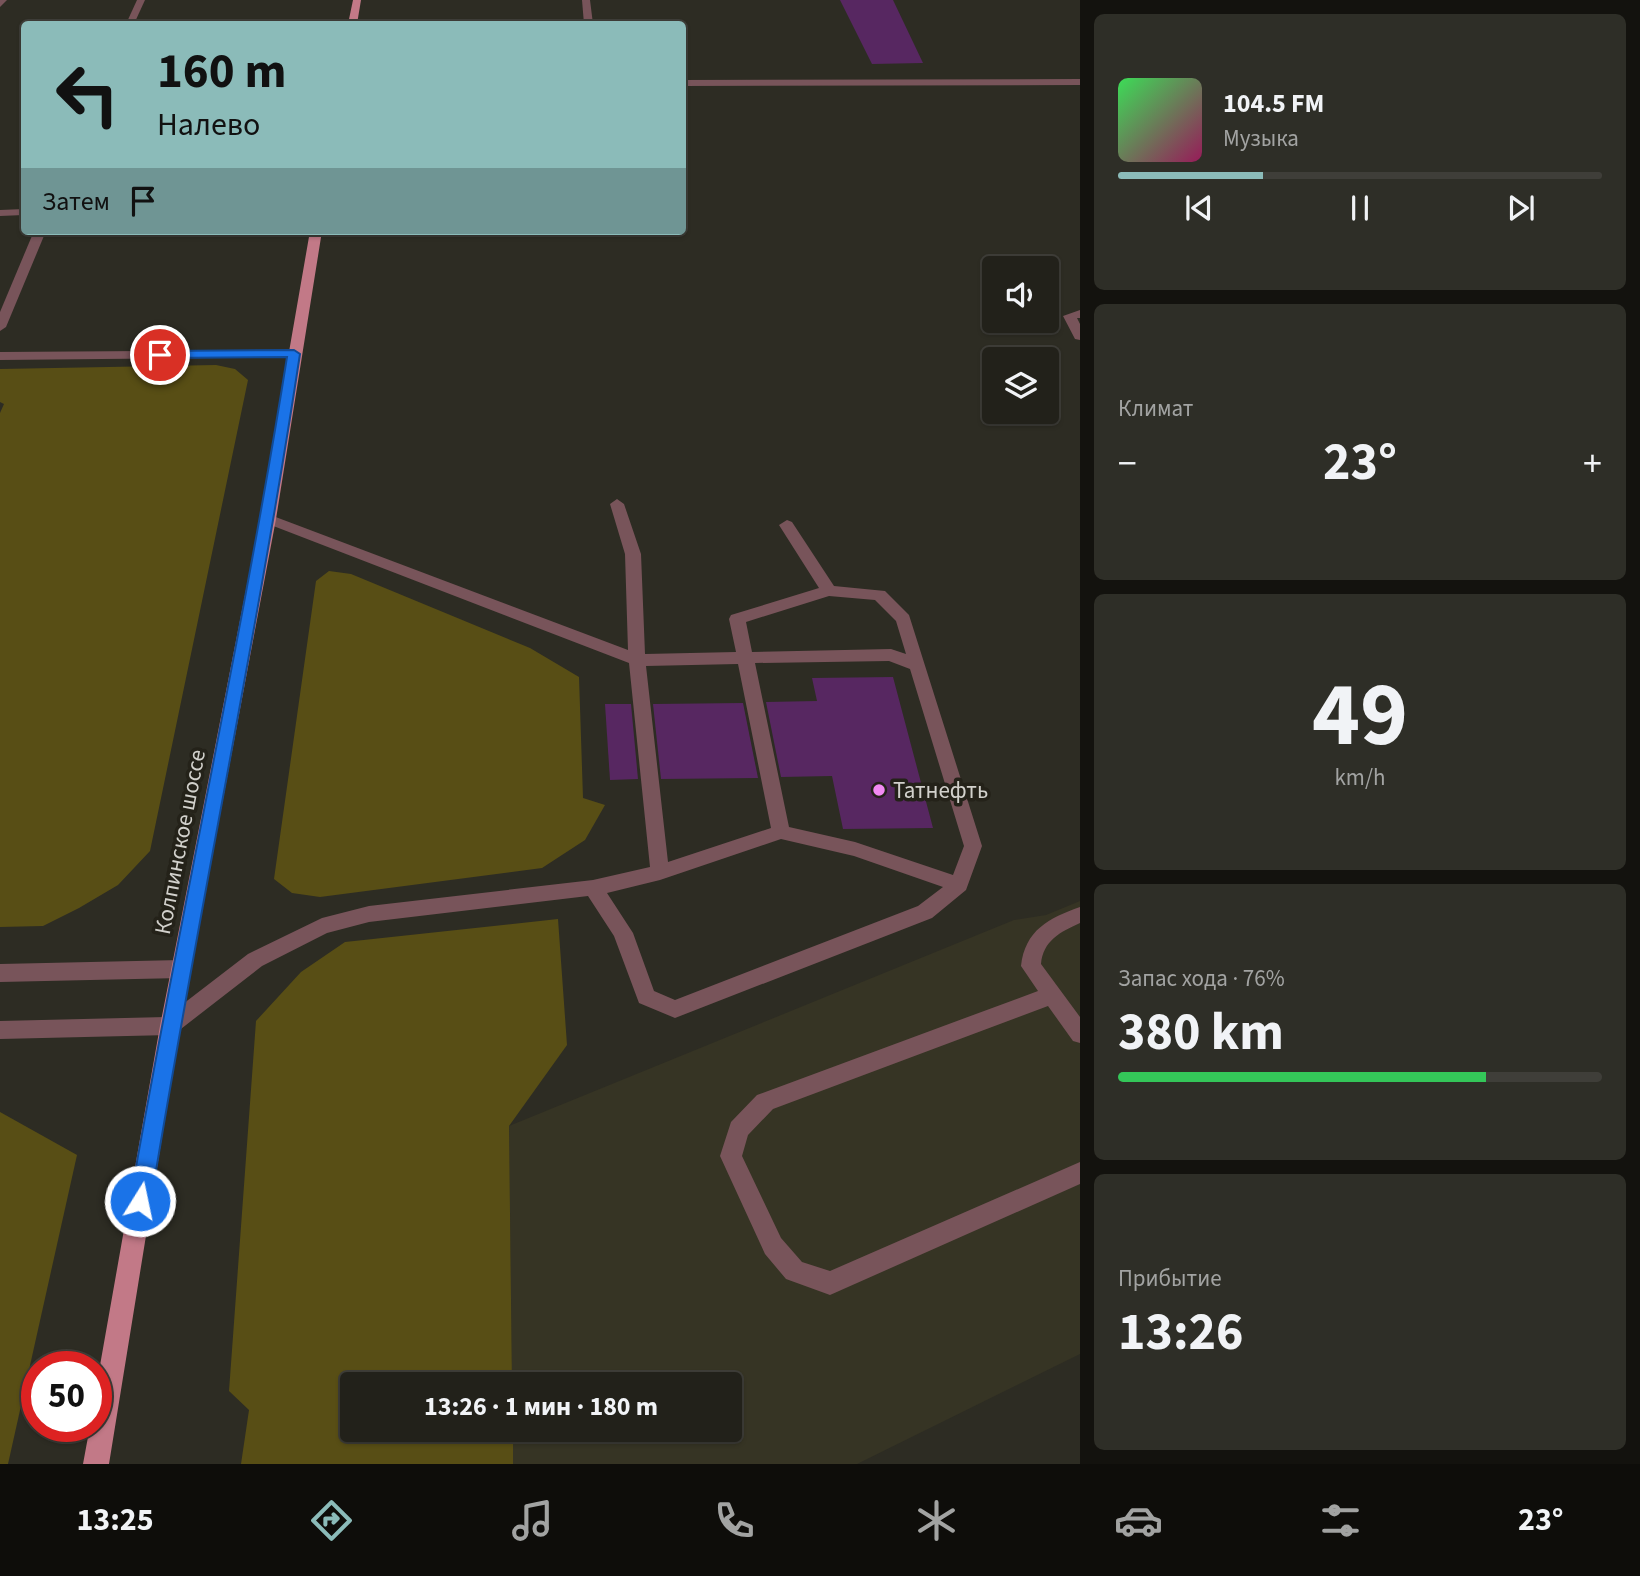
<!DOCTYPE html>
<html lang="ru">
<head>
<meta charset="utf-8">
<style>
	body { margin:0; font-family:"Source Sans 3",sans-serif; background:#2e2e27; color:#f1f3f6; height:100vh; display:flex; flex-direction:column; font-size:26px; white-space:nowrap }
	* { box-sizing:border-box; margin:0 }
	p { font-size:23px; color:#a2a3a2 }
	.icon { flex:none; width:38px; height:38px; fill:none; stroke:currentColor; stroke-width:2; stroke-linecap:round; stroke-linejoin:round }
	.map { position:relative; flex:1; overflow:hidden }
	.details { display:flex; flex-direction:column; gap:14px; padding:14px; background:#13120e; width:560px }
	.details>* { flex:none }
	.banner { position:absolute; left:21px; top:21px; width:665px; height:214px; border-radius:7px; box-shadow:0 2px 5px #0004,0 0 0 2px #3f3e39; background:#8bbbb9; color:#111; overflow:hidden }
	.fabs { position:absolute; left:982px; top:256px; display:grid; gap:14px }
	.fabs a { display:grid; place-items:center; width:77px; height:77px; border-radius:7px; background:#22211a; box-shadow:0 2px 5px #0004,0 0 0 2px #3f3e39; font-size:35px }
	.speed { position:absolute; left:21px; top:1351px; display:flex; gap:14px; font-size:35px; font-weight:700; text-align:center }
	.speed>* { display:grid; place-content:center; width:91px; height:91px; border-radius:50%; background:#22211a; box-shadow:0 2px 5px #0004,0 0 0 2px #3f3e39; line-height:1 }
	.speed .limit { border:10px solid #d22; background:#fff; color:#111 }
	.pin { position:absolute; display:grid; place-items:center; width:60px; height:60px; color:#fff; margin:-30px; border:4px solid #fff; border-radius:50%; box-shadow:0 2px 7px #0007 }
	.me { position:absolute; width:77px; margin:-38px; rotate:10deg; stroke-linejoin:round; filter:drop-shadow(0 0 5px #0008) }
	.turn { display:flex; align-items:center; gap:24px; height:147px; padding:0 21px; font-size:32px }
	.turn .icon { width:91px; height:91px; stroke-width:2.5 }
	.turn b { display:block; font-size:49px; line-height:60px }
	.then { display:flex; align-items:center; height:66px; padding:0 21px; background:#0003; gap:14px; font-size:26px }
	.big { font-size:52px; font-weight:700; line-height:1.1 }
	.details .widget { flex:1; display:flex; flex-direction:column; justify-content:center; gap:10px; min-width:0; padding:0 24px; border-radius:10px; background:#2e2e27 }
	.details .dial { align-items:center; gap:0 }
	.dial b { font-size:91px; line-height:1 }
	.song { display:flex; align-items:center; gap:21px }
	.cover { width:84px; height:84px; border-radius:10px; background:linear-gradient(135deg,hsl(130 70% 55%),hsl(330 70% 35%)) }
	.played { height:7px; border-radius:4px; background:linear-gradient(90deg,#8bbbb9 30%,#3f3e39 30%) }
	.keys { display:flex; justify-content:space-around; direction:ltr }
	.heat { display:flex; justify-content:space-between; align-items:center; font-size:38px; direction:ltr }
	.charge { height:10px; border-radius:5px; background:linear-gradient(90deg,#34c759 76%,#3f3e39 0) }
	.trip { position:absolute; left:340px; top:1372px; width:402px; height:70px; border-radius:7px; background:#22211a; box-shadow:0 2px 5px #0004,0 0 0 2px #3f3e39; font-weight:700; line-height:70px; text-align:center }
	.dock { display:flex; height:112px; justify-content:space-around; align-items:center; background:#0e0d0a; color:#a2a3a2 }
	.dock .icon { width:49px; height:49px }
	.dock .current { color:#8bbbb9 }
	.dock b { font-size:32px; color:#f1f3f6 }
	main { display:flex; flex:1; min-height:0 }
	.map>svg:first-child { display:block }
	.built { fill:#363424 }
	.green { fill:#584e15 }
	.building { fill:#572761 }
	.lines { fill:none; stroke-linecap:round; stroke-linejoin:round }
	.minor { fill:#78545a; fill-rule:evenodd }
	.major { fill:#c27987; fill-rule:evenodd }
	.route { fill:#1a73e8; stroke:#114b97; stroke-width:2 }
	.poi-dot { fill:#f28af2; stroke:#242219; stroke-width:2.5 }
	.labels { text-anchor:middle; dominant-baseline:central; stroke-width:7; stroke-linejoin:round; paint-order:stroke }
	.poi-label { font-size:23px; fill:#d2d1cc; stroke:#242219; text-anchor:start }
	.street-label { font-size:23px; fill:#d2d1cc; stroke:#242219 }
</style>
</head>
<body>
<main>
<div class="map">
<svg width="1080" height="1464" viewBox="0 0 1080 1464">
	<rect width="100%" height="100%" fill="#2d2c23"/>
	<path class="built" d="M1080,901V1354L857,1464H513V1430H730V1384H512L509,1126L1014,920L1046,915Z"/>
	<g class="green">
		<path d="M216,365L235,369L248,380L150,851L118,885L79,908L43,926L0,927V413L4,404L0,402V369Z"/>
		<path d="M329,571L351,574L530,648L579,677L583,798L605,805L585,840L542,868L320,897L292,893L274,879L316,581Z"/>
		<path d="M558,919L567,1045L509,1126L512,1384H352V1430H513V1464H241L249,1410L229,1391L256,1021L301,972L345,942Z"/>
		<path d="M0,1112L77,1155L8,1464H0Z"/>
	</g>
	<g class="building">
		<path d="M840,0H893L923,63L872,64Z"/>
		<path d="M893,677L933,828L843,829L832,776L781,777L766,702L817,701L812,678Z"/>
		<path d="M743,703L758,778L661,779L653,704Z"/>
		<path d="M605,704H631L638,779L610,780Z"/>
	</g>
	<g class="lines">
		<g class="minor">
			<path d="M0,0H7L0,7Z"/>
			<path d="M137,0H145L134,24H126Z"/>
			<path d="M582,0H590L593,24H584Z"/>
			<path d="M1080,79V85L682,86V80Z"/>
			<path d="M24,209V215L0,216V210Z"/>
			<path d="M34,231H46L6,327L0,331V312Z"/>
			<path d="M1080,310V318H1077L1080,324V340L1075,339L1063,316Z"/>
			<path d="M294,350L299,351V357L0,360V352Z"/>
			<path d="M617,499L624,504L641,554L645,654L736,652L729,619L731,615L819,588L779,525L787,520L792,522L834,586L885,591L909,615L982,846L966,890L932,918L675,1018L639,1003L614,936L588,896L369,922L327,933L262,966L177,1032L170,1035L0,1039V1021L166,1017L248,954L322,918L369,906L593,880L650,867L629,663L263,522L260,519L263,516H273L628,650L625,554L610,504ZM829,596L875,600L896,621L906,654L891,649L752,652L746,622ZM889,661L910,669L964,846L953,875L855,842L789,827L755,663ZM738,664L771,828L668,862L646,666ZM781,839L854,856L943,887L918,906L675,1000L654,991L633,933L607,893L660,880Z"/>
			<path d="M1080,907V923C1060,932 1043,941 1041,964L1080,1017V1043L1073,1041L1048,1006L773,1109L748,1135L742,1156L781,1238L802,1262L830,1271L1080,1162V1184L830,1295L786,1279L765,1254L720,1156L731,1122L757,1095L1038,991L1021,966C1025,930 1049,918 1080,907Z"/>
			<path d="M181,960L188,963L191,969L188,975L181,978L0,982V964Z"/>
		</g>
		<g class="major">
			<path d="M353,0H361L357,24H348Z"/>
			<path d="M310,231H322L276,519L180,1026L109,1464H83L90,1426H96V1388L160,1026L260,519Z"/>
		</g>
	</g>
	<path class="route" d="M294,350L300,354C257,637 197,918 151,1201L148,1208L140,1211L133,1208L130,1201C179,919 242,640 287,357L160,358L154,355L160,351Z"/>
	<circle class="poi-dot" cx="879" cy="790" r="7"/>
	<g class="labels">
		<g class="poi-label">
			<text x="893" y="790">Татнефть</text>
		</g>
		<g class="street-label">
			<text transform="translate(180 842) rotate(-79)">Колпинское шоссе</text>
		</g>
	</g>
</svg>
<div class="fabs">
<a><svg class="icon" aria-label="sound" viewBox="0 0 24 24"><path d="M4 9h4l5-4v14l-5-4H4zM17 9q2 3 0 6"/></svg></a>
<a><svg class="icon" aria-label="layers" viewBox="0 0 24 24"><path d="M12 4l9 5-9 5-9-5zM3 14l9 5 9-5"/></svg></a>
</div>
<div class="speed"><div class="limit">50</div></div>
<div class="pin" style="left:160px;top:355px;background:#d93025"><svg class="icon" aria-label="arrive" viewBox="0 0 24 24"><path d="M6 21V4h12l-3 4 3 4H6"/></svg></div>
<svg class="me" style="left:140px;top:1201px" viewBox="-20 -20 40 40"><circle r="17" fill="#1a73e8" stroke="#fff" stroke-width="3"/><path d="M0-11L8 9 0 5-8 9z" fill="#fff"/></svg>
<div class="trip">13:26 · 1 мин · 180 m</div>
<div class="banner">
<div class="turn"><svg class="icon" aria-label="left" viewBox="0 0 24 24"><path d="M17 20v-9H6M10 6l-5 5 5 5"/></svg><div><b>160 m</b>Налево</div></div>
<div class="then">Затем<svg class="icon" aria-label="arrive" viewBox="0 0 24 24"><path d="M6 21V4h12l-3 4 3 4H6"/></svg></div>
</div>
</div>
<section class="details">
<div class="widget">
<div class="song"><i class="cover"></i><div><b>104.5 FM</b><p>Музыка</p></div></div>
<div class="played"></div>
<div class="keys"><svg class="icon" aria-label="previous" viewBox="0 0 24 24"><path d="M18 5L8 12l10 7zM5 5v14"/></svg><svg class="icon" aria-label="pause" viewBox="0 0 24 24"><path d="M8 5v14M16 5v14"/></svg><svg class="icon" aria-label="next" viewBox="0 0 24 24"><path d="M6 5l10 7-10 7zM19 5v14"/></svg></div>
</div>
<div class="widget"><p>Климат</p>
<div class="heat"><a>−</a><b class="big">23°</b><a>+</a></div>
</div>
<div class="widget dial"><b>49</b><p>km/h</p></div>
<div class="widget"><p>Запас хода · 76%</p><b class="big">380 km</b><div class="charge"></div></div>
<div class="widget"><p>Прибытие</p><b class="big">13:26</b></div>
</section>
</main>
<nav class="dock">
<b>13:25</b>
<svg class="icon current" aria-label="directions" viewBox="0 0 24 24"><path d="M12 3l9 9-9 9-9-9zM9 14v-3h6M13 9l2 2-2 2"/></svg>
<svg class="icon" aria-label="music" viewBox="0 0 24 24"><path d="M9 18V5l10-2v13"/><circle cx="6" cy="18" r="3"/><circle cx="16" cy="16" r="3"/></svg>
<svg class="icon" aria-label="phone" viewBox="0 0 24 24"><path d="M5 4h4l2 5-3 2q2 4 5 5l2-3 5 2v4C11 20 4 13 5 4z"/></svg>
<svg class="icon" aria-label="climate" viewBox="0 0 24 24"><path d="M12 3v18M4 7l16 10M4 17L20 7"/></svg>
<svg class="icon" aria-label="car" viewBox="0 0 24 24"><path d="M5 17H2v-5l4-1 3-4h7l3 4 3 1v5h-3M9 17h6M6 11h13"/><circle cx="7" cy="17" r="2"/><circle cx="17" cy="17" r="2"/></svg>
<svg class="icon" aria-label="filters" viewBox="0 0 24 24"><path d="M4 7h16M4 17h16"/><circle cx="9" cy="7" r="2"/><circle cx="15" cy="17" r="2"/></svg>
<b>23°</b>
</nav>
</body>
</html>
